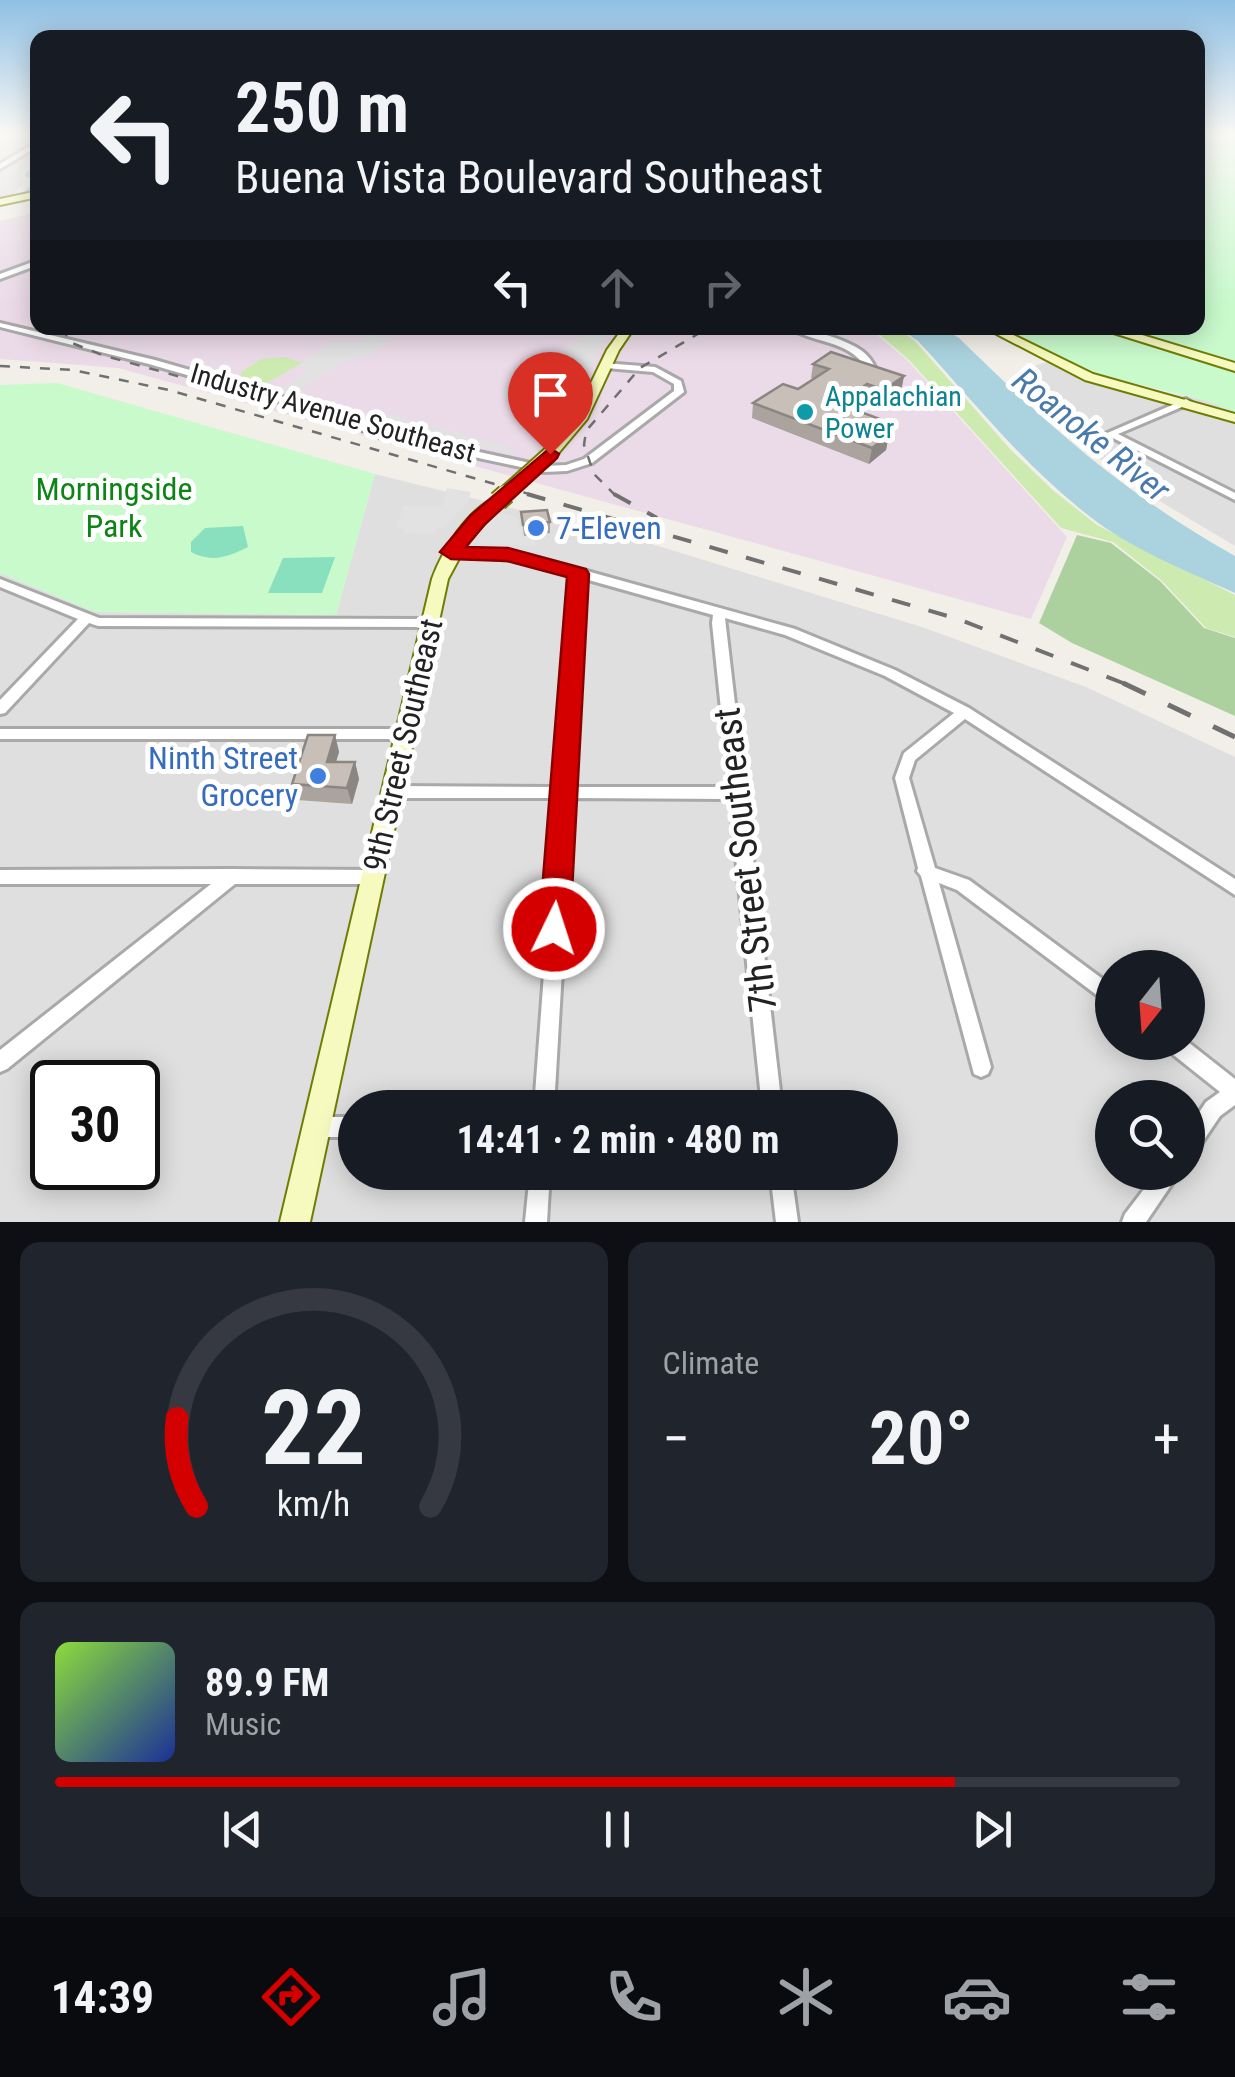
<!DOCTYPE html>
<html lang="en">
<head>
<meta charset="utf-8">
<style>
	body { margin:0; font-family:"Roboto Condensed",sans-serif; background:#20242c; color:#f1f3f6; height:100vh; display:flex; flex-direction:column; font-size:38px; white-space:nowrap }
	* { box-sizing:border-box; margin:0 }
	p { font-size:32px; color:#9ea1a6 }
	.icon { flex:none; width:55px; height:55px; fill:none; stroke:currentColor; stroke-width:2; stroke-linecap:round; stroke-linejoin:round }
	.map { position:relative; height:1222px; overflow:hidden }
	.drawer { display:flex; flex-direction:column; gap:20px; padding:20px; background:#0d0f14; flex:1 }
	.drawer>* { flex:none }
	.guide { position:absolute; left:30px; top:30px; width:1175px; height:305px; border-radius:20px; box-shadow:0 5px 25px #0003; background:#171b24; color:#f1f3f6; overflow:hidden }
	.needle { width:65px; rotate:197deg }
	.buttons { position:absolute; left:1095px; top:950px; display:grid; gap:20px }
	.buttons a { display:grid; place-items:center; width:110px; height:110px; border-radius:50%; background:#171b24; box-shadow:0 5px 25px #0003; font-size:50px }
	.speed { position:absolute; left:30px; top:1060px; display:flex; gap:20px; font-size:50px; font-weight:700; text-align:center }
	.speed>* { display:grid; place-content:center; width:130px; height:130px; border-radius:50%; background:#171b24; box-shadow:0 5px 25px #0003; line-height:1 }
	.speed .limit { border:5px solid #111; border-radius:15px; background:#fff; color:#111 }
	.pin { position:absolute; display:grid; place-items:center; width:85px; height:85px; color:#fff; margin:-102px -42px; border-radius:50% 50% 50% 0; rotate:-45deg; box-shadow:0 0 10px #0007 }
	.pin .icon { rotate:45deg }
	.me { position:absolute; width:110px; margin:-55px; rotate:4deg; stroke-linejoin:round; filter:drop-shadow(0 0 8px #0008) }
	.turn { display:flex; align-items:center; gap:35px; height:210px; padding:0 40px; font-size:45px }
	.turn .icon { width:130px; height:130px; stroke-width:2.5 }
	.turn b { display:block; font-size:70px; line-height:85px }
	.lanes { display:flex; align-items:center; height:95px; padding:0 40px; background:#0003; justify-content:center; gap:50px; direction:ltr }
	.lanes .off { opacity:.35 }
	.big { font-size:75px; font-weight:700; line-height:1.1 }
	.drawer .tile { flex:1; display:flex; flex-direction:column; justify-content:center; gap:15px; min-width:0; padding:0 35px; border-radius:20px; background:#20242c }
	.drawer .dial { align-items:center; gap:0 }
	.dial svg { height:260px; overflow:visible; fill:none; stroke:#363941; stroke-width:7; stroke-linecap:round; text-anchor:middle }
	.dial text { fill:#f1f3f6; stroke:none }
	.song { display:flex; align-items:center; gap:30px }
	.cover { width:120px; height:120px; border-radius:15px; background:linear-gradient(135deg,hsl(90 70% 55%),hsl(230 70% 35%)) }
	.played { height:10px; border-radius:5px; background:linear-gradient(90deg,#d40000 80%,#363941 80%) }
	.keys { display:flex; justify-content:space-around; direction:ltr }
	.heat { display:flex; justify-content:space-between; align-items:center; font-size:55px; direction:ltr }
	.drawer .tiles { flex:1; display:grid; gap:20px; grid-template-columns:1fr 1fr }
	.tile:last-child { grid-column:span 2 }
	.trip { position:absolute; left:338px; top:1090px; width:560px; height:100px; border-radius:50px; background:#171b24; box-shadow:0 5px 25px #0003; font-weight:700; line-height:100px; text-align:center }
	.menu { display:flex; height:160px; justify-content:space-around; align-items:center; background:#090b0e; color:#9ea1a6 }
	.menu .icon { width:70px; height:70px }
	.menu .selected { color:#d40000 }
	.menu b { font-size:45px; color:#f1f3f6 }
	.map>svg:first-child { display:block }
	.residential { fill:#e0dfdf; fill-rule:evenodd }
	.industrial { fill:#ebdbe8 }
	.grass { fill:#cdebb0 }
	.forest { fill:#add19e }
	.park { fill:#c8facc }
	.pitch { fill:#88e0be }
	.parking { fill:#e2e2e2 }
	.water { fill:#aad3df }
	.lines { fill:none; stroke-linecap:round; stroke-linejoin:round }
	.stream { stroke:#aad3df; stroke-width:2.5 }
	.street-casing { stroke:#a9a9a9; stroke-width:6 }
	.secondary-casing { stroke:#707d05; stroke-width:4 }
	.street { fill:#fff; fill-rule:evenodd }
	.secondary { fill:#f7fabf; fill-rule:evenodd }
	.rail-far2 { stroke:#707070; stroke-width:2.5; stroke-dasharray:10 10; stroke-linecap:butt }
	.rail-far1 { stroke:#707070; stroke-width:4; stroke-dasharray:19 19; stroke-linecap:butt }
	.rail { stroke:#707070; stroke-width:5; stroke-dasharray:25 25; stroke-linecap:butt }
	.secondary-bridge-far1-casing { stroke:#707d05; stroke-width:18; stroke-linecap:butt }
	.secondary-bridge-casing { stroke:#707d05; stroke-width:22; stroke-linecap:butt }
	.secondary-bridge-far1 { stroke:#f7fabf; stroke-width:14 }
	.secondary-bridge { stroke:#f7fabf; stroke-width:18 }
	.wall { fill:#aba49e }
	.shaded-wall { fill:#8b8681 }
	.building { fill:#c7bfb8; stroke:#8b8681; stroke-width:2.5 }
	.route { fill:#d40000; stroke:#8a0000; stroke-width:2.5 }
	.culture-dot { fill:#0f9aa8; stroke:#fff; stroke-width:4 }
	.shop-dot { fill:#3f7fe0; stroke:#fff; stroke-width:4 }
	.labels { text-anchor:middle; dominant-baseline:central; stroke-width:10; stroke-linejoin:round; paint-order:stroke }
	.far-culture-label { font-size:28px; fill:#0d838f; stroke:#fff; text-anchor:start }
	.far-street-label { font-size:28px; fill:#222; stroke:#fff }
	.park-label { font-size:32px; fill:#0c8416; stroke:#fff }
	.shop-label { font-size:32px; fill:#366cbe; stroke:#fff; text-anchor:start }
	.street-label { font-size:32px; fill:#222; stroke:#fff }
	.water-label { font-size:35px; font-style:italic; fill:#4a7aab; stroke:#fff }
	.near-street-label { font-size:38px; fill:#222; stroke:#fff }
</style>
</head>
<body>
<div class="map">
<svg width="1235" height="1222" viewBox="0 0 1235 1222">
	<rect width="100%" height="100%" fill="#f2efe9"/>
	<g class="residential">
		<path d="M37,133V159L21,171L23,183L10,198L0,199V138Z"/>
		<path d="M1061,358L1125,384L1204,400L1235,412V546L1136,487L1085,447L1049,408L1058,407L1027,368Z"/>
		<path d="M375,474L632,538L922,627L1086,687L1235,757V1222H0V573L95,612L336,615ZM1112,968H1188V1042H1112ZM52,1082H138V1168H52ZM1112,1098H1188V1172H1112ZM355,1108H880V1172H355Z"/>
	</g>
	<path class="industrial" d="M37,212L38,328H869L907,360L1067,537L1031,619L118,368L0,359V221Z"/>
	<g class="grass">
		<path d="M872,328H897L915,341L1010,449L1054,491L1097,525L1235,595V637L1206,628L1162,581L1113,542L1061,528L909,360Z"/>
		<path d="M285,357L302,363L267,383L242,381L241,372L261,359Z"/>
	</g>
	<path class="forest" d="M1077,535L1111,543L1160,581L1204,628L1235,638V716L1072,643L1039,623Z"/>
	<g class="park">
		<path d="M1198,133H1235V412L1204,400L1092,373L1003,328H1198Z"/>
		<path d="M57,383L375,474L336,615L95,612L0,573V385Z"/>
	</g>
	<g class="pitch">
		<path d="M243,526L248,547C228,557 212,563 191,552V542L205,528Z"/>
		<path d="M335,557L322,593H268L283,558Z"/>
	</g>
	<g class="parking">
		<path d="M594,328H612L583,379L549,408L499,395L518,379L526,381Z"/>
		<path d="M368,334L392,340L370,355L346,361L300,389L284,395L274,392L308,371L299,367L302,361L339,338L355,342Z"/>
		<path d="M388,414L515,448L508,454L475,445L470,449L376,423Z"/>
		<path d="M447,488L471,492L468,502L443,529L437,527L435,534H430L403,533L404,529L397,528L403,506H442Z"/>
		<path d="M499,512L518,518L522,536L534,535L536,546L479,544L484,527Z"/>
	</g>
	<path class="water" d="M899,328H943L959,338C1050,427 1123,493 1235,556V593C1189,572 1138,552 1097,522C1028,471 976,404 918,341Z"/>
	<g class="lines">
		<g class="stream">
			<path d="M38,163L26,175L38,180"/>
			<path d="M20,197L38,181"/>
		</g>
		<g class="street-casing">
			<g id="street">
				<path d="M38,141V146L0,169V164Z"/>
				<path d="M38,260V265L0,279V274Z"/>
				<path d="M0,323L155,360L461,448L544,466L566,465L584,459L674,391V384L653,372L606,368L603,367V363L655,367L681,381L684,392L592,463L567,471L544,472L455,453L149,364L0,327Z"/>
				<path d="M789,328C806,327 848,340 862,351C870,357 874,364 877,372L870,374C852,339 818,345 789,328Z"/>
				<path d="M1186,399L1191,402L1189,404L1118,434L1235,493V500L1105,434Z"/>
				<path d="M451,549L523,554L583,570L795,629L895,670L969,708L1235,879V895L965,719L915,760L909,778L935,868L969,880L1112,986V1005L1106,1002L957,890L939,883L991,1067L988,1074L981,1077L974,1074L921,876L917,871L918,868L895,778L904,753L954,713L885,676L785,635L725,618L782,1108H762L730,799L572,798L554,1108H534L557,798H393L388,796L385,792L388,788L393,786L557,787L573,576L522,561L447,554L445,552ZM585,579L713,615L712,623L729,787H573Z"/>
				<path d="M0,579L99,618L431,619L437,623L431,627L98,626L89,623L5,713L0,714V700L78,619L0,587Z"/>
				<path d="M0,729H406L411,730L413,734L411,738L406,739H0Z"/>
				<path d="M233,869L374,870L380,872L382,877L380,882L374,884H235L7,1069L0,1072V1050L211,884H0V870Z"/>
				<path d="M1164,1042H1188L1235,1079V1105L1220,1116L1195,1153L1188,1156V1129L1206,1102L1220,1092L1166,1049Z"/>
				<path d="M318,1117H355V1137H318L311,1134L308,1127L311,1120Z"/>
				<path d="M530,1172H550L547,1222H525Z"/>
				<path d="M770,1172H791L798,1222H776Z"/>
				<path d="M1157,1172H1180L1146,1222H1122L1125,1214Z"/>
			</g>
		</g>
		<g class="secondary-casing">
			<g id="secondary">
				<path d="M38,191V197L0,205V199Z"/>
				<path d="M623,328H634L619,350L587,419L555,457H545V451L574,418L607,350Z"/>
				<path d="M985,328H999L1093,374L1235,414V422L1085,380Z"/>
				<path d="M1103,328H1119L1235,363V371L1104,330Z"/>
				<path d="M498,496L506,501L469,540L448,579L310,1222H280L432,579C443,549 467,510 498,496Z"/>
			</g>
		</g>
		<use href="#street" class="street"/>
		<use href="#secondary" class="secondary"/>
		<g class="rail-far2">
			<path d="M61,328L72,343L102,355L338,421L382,440"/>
			<path d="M0,366L73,370L169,390L536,496"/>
			<path d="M616,496L594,474L584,445L586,431L640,368L708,328"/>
		</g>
		<g class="rail-far1">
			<path d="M527,494L958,619L1128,685"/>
			<path d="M614,494L657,518"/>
		</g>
		<path class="rail" d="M1123,683L1235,737"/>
		<g class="secondary-bridge-far1-casing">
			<path id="secondary-bridge-far1" d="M503,496L550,454"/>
		</g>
		<g class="secondary-bridge-casing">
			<path id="secondary-bridge" d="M498,501L506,494"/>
		</g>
		<use href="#secondary-bridge-far1" class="secondary-bridge-far1"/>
		<use href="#secondary-bridge" class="secondary-bridge"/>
	</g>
	<g class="wall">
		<path d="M813,364L904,376L901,391L881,405L865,399L851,409L880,419L878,430L889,435L886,450L869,464L752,418L753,403L798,389L814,379L811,378Z"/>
		<path d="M521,512L550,522V533L524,536Z"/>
		<path d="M335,735L339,752L336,762H355L359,779L352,804L297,800L292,784Z"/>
	</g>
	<g class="shaded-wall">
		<path d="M904,376L901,391L881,405L884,390Z"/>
		<path d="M867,384L865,399L836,419L839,404Z"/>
		<path d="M880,419L877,434L869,427Z"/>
		<path d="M889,435L886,450L869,464L872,448Z"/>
		<path d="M335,735L339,752L331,778L327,762Z"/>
		<path d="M355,762L359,779L352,804L347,788Z"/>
	</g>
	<g class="building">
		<path d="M831,352L904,376L884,390L867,384L839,404L880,419L869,427L889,435L872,448L753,403L783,384L798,389L829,369L813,364Z"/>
		<path d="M547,510L550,522L523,525L521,512Z"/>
		<path d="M308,735H335L327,762H355L347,788L292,784Z"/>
	</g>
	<linearGradient id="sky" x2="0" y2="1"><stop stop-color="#8fc0e4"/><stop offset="0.44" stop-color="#f9f8f5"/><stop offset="1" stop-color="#f9f8f5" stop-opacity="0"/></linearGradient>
	<rect width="1235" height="304" fill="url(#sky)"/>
	<path class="route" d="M550,448L559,454L557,458L485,524L466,547L508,548L586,569L589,574L570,929L565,939L554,943L543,939L539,929L567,577L507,561L451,559L440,552L471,515Z"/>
	<circle class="culture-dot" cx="805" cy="412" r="10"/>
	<g class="shop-dot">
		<circle cx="536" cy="528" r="10"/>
		<circle cx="318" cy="776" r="10"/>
	</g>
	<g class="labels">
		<g class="far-culture-label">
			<text x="825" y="396">Appalachian<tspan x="825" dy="32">Power</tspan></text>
		</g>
		<g class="far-street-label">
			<text transform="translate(333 413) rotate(16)">Industry Avenue Southeast</text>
		</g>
		<g class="park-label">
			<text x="114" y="489">Morningside<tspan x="114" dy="37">Park</tspan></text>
		</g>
		<g class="shop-label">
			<text x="556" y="528">7-Eleven</text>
			<text x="298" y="758" text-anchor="end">Ninth Street<tspan x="298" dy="37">Grocery</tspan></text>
		</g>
		<g class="street-label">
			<text transform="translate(403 745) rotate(-77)">9th Street Southeast</text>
		</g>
		<g class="water-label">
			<text transform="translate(1091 435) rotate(39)">Roanoke River</text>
		</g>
		<g class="near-street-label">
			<text transform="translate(745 860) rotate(-97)">7th Street Southeast</text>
		</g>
	</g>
</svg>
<div class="buttons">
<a><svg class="needle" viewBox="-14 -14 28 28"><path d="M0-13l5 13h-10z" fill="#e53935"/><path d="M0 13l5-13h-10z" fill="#9ea1a6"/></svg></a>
<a><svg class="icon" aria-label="search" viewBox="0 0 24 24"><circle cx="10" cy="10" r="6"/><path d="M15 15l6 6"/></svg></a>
</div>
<div class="speed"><div class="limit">30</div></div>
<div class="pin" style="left:550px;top:454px;background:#d93025"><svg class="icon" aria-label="arrive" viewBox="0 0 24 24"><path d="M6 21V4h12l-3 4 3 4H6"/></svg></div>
<svg class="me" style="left:554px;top:929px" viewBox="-20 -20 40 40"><circle r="17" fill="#d40000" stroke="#fff" stroke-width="3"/><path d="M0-11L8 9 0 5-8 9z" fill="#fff"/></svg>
<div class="trip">14:41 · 2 min · 480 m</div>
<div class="guide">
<div class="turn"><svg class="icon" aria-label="left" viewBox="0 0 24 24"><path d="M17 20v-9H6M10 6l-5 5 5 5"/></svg><div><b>250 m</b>Buena Vista Boulevard Southeast</div></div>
<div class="lanes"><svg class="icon" aria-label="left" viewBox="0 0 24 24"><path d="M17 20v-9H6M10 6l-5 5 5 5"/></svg><svg class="icon off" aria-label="ahead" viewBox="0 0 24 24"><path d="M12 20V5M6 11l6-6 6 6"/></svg><svg class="icon off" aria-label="right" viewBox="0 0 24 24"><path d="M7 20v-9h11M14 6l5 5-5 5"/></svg></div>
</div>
</div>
<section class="drawer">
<div class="tiles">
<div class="tile dial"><svg viewBox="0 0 100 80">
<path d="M14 69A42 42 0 1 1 86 69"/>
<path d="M14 69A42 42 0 0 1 8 42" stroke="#d40000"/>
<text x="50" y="56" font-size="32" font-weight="700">22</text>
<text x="50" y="72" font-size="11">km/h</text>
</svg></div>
<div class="tile"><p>Climate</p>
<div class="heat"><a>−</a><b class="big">20°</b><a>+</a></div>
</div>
<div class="tile">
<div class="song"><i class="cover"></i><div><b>89.9 FM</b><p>Music</p></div></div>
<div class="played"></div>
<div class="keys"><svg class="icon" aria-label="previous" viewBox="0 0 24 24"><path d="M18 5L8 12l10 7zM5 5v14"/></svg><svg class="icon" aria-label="pause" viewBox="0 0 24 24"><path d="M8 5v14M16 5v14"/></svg><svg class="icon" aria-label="next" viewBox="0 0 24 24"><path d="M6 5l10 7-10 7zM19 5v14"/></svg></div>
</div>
</div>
</section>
<nav class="menu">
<b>14:39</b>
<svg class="icon selected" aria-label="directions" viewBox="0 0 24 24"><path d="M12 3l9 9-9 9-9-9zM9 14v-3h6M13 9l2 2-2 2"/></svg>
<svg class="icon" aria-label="music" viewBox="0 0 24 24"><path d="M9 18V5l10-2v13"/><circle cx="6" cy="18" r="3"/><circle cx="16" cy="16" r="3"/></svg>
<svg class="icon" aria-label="phone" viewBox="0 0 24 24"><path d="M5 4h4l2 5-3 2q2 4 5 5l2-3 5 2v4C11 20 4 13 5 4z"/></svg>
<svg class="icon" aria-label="climate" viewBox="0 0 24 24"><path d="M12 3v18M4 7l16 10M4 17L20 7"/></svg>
<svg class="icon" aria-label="car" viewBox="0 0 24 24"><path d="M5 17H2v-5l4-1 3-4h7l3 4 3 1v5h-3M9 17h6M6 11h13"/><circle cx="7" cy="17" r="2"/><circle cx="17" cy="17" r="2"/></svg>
<svg class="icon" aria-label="filters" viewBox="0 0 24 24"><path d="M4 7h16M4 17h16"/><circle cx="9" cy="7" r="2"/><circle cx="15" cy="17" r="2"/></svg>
</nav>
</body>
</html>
